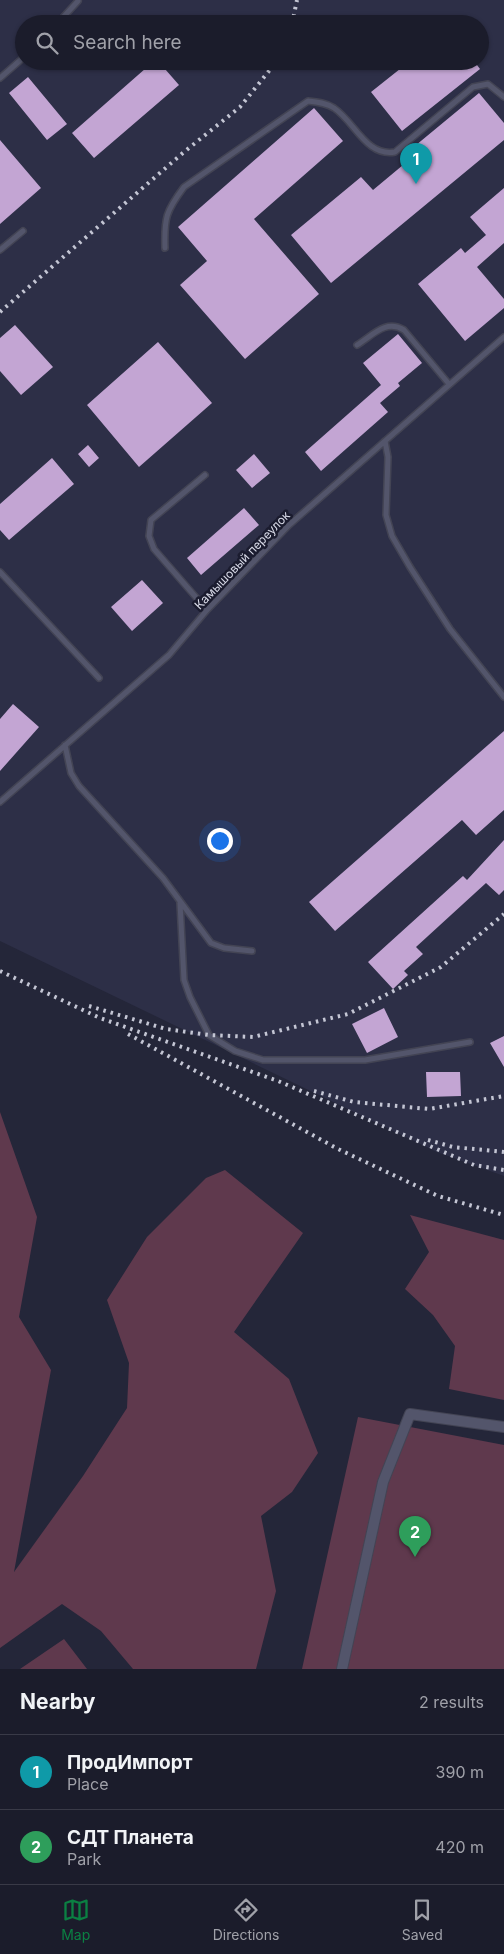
<!DOCTYPE html>
<html lang="en">
<head>
<meta charset="utf-8">
<style>
	body { margin:0; font-family:Inter,sans-serif; background:#282937; color:#f1f3f6 }
	.you { position:absolute; left:219px; top:840px; width:18px; height:18px; margin:-12px; border:4px solid #fff; border-radius:50%; background:#1a73e8; box-shadow:0 0 0 8px #1a73e833 }
	.badge { display:grid; place-items:center; width:32px; height:32px; border-radius:50%; background:#0b8043; color:#fff; font-size:16px; font-weight:700 }
	.pin { position:absolute; translate:-50% -41px; filter:drop-shadow(0 1px 2px #0008) }
	.pin::after { content:''; position:absolute; top:26px; width:18px; height:15px; background:inherit; clip-path:polygon(0 0,100% 0,50% 100%) }
	.list { margin:0; padding:0; list-style:none }
	h2 { display:flex; justify-content:space-between; align-items:center; height:65px; margin:0; padding:0 20px; font-size:21px }
	h2 small { font-size:16px; font-weight:400; color:#a0a1a9 }
	.list li { display:grid; grid-template-columns:32px 1fr auto; gap:15px; align-items:center; box-sizing:border-box; height:75px; padding:0 20px; border-top:1px solid #393a47 }
	.list b { display:block; font-size:19px; white-space:nowrap }
	.list p { margin:0; font-size:16px; white-space:nowrap; color:#a0a1a9 }
	.list em { font-size:16px; font-style:normal; color:#a0a1a9 }
	.icon { flex:none; width:28px; height:28px; fill:none; stroke:currentColor; stroke-width:2; stroke-linecap:round; stroke-linejoin:round }
	.map { position:relative; flex:none; width:504px; height:1669px; overflow:hidden }
	.search { position:absolute; background:#1b1c2b; box-shadow:0 1px 4px #0004; left:15px; right:15px; top:15px; height:55px; display:flex; align-items:center; gap:12px; box-sizing:border-box; padding:0 18px; border-radius:28px; color:#a0a1a9; font-size:19px }
	.sheet { height:215px; background:#1b1c2b }
	nav { display:flex; justify-content:space-around; align-items:center; box-sizing:border-box; height:70px; border-top:1px solid #393a47; background:#1b1c2b; font-size:14px; color:#a0a1a9 }
	nav a { display:grid; justify-items:center; gap:2px }
	nav .on { color:#0b8043 }
	.map>svg:first-child { display:block }
	.built { fill:#2d2f47; fill-rule:evenodd }
	.green { fill:#5f394d }
	.building { fill:#c3a5d3 }
	.lines { fill:none; stroke-linecap:round; stroke-linejoin:round }
	.lane-casing { stroke:#434454; stroke-width:8 }
	.street-casing { stroke:#434454; stroke-width:12 }
	.lane { stroke:#53556b; stroke-width:5 }
	.street { stroke:#53556b; stroke-width:10 }
	.rail { stroke:#c4c6d4; stroke-width:4; stroke-dasharray:2.5 5; stroke-linecap:butt }
	.labels { text-anchor:middle; dominant-baseline:central; stroke-width:5; stroke-linejoin:round; paint-order:stroke }
	.street-label { font-size:12px; fill:#dadce9; stroke:#1b1c2f }
</style>
</head>
<body>
<div class="map">
<svg width="504" height="1669" viewBox="0 0 504 1669">
	<rect width="100%" height="100%" fill="#242639"/>
	<!-- built -->
	<path class="built" d="M 0,0 L 504,0 L 504,1176 L 437,1152 L 0,941 ZM 24,24 L 480,24 L 480,61 L 24,61 Z"/>
	<!-- green -->
	<path class="green" d="M 0,1112 L 37,1217 L 19,1317 L 51,1370 L 14,1572 L 83,1476 L 127,1408 L 129,1363 L 107,1300 L 147,1237 L 206,1178 L 225,1170 L 303,1233 L 234,1332 L 289,1379 L 318,1453 L 292,1492 L 261,1516 L 276,1591 L 256,1669 L 133,1669 L 101,1631 L 62,1604 L 0,1648 Z
		M 410,1215 L 504,1240 L 504,1400 L 449,1389 L 455,1346 L 433,1315 L 405,1289 L 429,1252 Z
		M 358,1417 L 504,1445 L 504,1669 L 302,1669 Z
		M 64,1639 L 87,1669 L 20,1669 Z"/>
	<!-- building -->
	<path class="building" d="M 154,61 L 158,61 L 179,85 L 94,158 L 72,133 Z
		M 410,61 L 474,61 L 480,69 L 402,131 L 371,92 Z
		M 28,77 L 67,124 L 47,140 L 9,93 Z
		M 479,93 L 504,123 L 504,140 L 331,283 L 291,235 L 361,177 L 373,190 L 409,160 L 404,155 Z
		M 314,108 L 343,141 L 254,219 L 319,294 L 245,359 L 180,285 L 207,261 L 178,227 Z
		M 0,140 L 41,188 L 0,224 Z
		M 504,188 L 504,243 L 477,267 L 504,299 L 504,308 L 465,341 L 418,284 L 461,248 L 465,253 L 486,235 L 470,217 Z
		M 15,325 L 53,367 L 21,395 L 0,371 L 0,338 Z
		M 398,334 L 422,363 L 398,383 L 400,386 L 380,403 L 388,412 L 321,471 L 305,452 L 381,385 L 363,363 Z
		M 158,342 L 212,403 L 139,467 L 87,405 Z
		M 88,445 L 99,458 L 89,467 L 78,454 Z
		M 254,454 L 270,473 L 252,488 L 236,470 Z
		M 52,458 L 74,484 L 9,540 L 0,530 L 0,504 Z
		M 244,508 L 259,525 L 201,575 L 187,558 Z
		M 142,580 L 163,603 L 132,631 L 111,607 Z
		M 13,704 L 39,727 L 0,771 L 0,719 Z
		M 504,731 L 504,810 L 476,835 L 462,820 L 335,931 L 309,902 Z
		M 504,840 L 504,890 L 499,895 L 486,883 L 416,947 L 423,954 L 404,971 L 408,975 L 393,989 L 368,962 L 463,876 L 467,880 Z
		M 384,1008 L 398,1037 L 367,1053 L 352,1024 Z
		M 504,1036 L 504,1067 L 490,1043 Z
		M 426,1072 L 460,1072 L 461,1096 L 427,1097 Z"/>
	<g class="lines">
		<defs>
			<path id="lane" d="M 57,24 L 78,1
				M 0,78 L 24,57
				M 165,248 C 164,218 166,211 184,187 L 308,101 C 318,102 326,103 334,108 C 355,122 366,157 395,152 L 473,87 L 488,84 L 504,97
				M 0,250 L 23,231
				M 357,345 C 373,335 386,319 404,330 L 449,384
				M 385,441 L 388,457 L 386,515 L 392,536 L 410,567 L 450,629 L 504,697
				M 205,475 L 151,520 L 149,536 L 154,549 L 207,610
				M 0,572 L 99,678
				M 65,745 L 71,773 L 79,786 L 163,878 L 211,943 L 224,948 L 252,951
				M 0,802 L 169,655 L 207,610 L 289,525 L 504,337
				M 180,903 L 184,980 L 190,997 L 209,1035 L 235,1051 L 263,1060 L 365,1060 L 470,1042"/>
			<path id="street" d="M 342,1669 L 383,1482 L 410,1414 L 504,1427"/>
		</defs>
		<!-- lane casing -->
		<use href="#lane" class="lane-casing"/>
		<!-- street casing -->
		<use href="#street" class="street-casing"/>
		<!-- lane -->
		<use href="#lane" class="lane"/>
		<!-- street -->
		<use href="#street" class="street"/>
		<!-- rail -->
		<path class="rail" d="M 292,24 L 297,0
			M 0,312 L 184,152 L 240,107 L 277,61
			M 0,971 L 100,1018 L 278,1081 L 474,1165 L 504,1170
			M 89,1006 L 166,1029 L 209,1035 L 253,1037 L 348,1014 L 441,967 L 504,914
			M 128,1034 L 338,1149 L 438,1196 L 504,1215
			M 314,1091 L 354,1102 L 429,1109 L 504,1096
			M 428,1140 L 453,1147 L 504,1152"/>
	</g>
	<g class="labels">
		<!-- street labels -->
		<g class="street-label">
			<text transform="translate(242 560) rotate(-46)">Камышовый переулок</text>
		</g>
	</g>
</svg>
<div class="you"></div>
<div class="pin badge" style="left:416px;top:184px;background:#0f9aa8">1</div>
<div class="pin badge" style="left:415px;top:1557px;background:#2e9e5b">2</div>
<div class="search"><svg class="icon" aria-label="search" viewBox="0 0 24 24"><circle cx="10" cy="10" r="6"/><path d="M15 15l6 6"/></svg>Search here</div>
</div>
<section class="sheet">
<h2>Nearby<small>2 results</small></h2>
<ul class="list">
<li><span class="badge" style="background:#0f9aa8">1</span><div><b>ПродИмпорт</b><p>Place</p></div><em>390 m</em></li>
<li><span class="badge" style="background:#2e9e5b">2</span><div><b>СДТ Планета</b><p>Park</p></div><em>420 m</em></li>
</ul>
</section>
<nav>
<a class="on"><svg class="icon" aria-label="map" viewBox="0 0 24 24"><path d="M3 6l6-2 6 2 6-2v14l-6 2-6-2-6 2zM9 4v14M15 6v14"/></svg>Map</a>
<a><svg class="icon" aria-label="directions" viewBox="0 0 24 24"><path d="M12 3l9 9-9 9-9-9zM9 14v-3h6M13 9l2 2-2 2"/></svg>Directions</a>
<a><svg class="icon" aria-label="saved" viewBox="0 0 24 24"><path d="M7 4h10v16l-5-4-5 4z"/></svg>Saved</a>
</nav>
</body>
</html>
